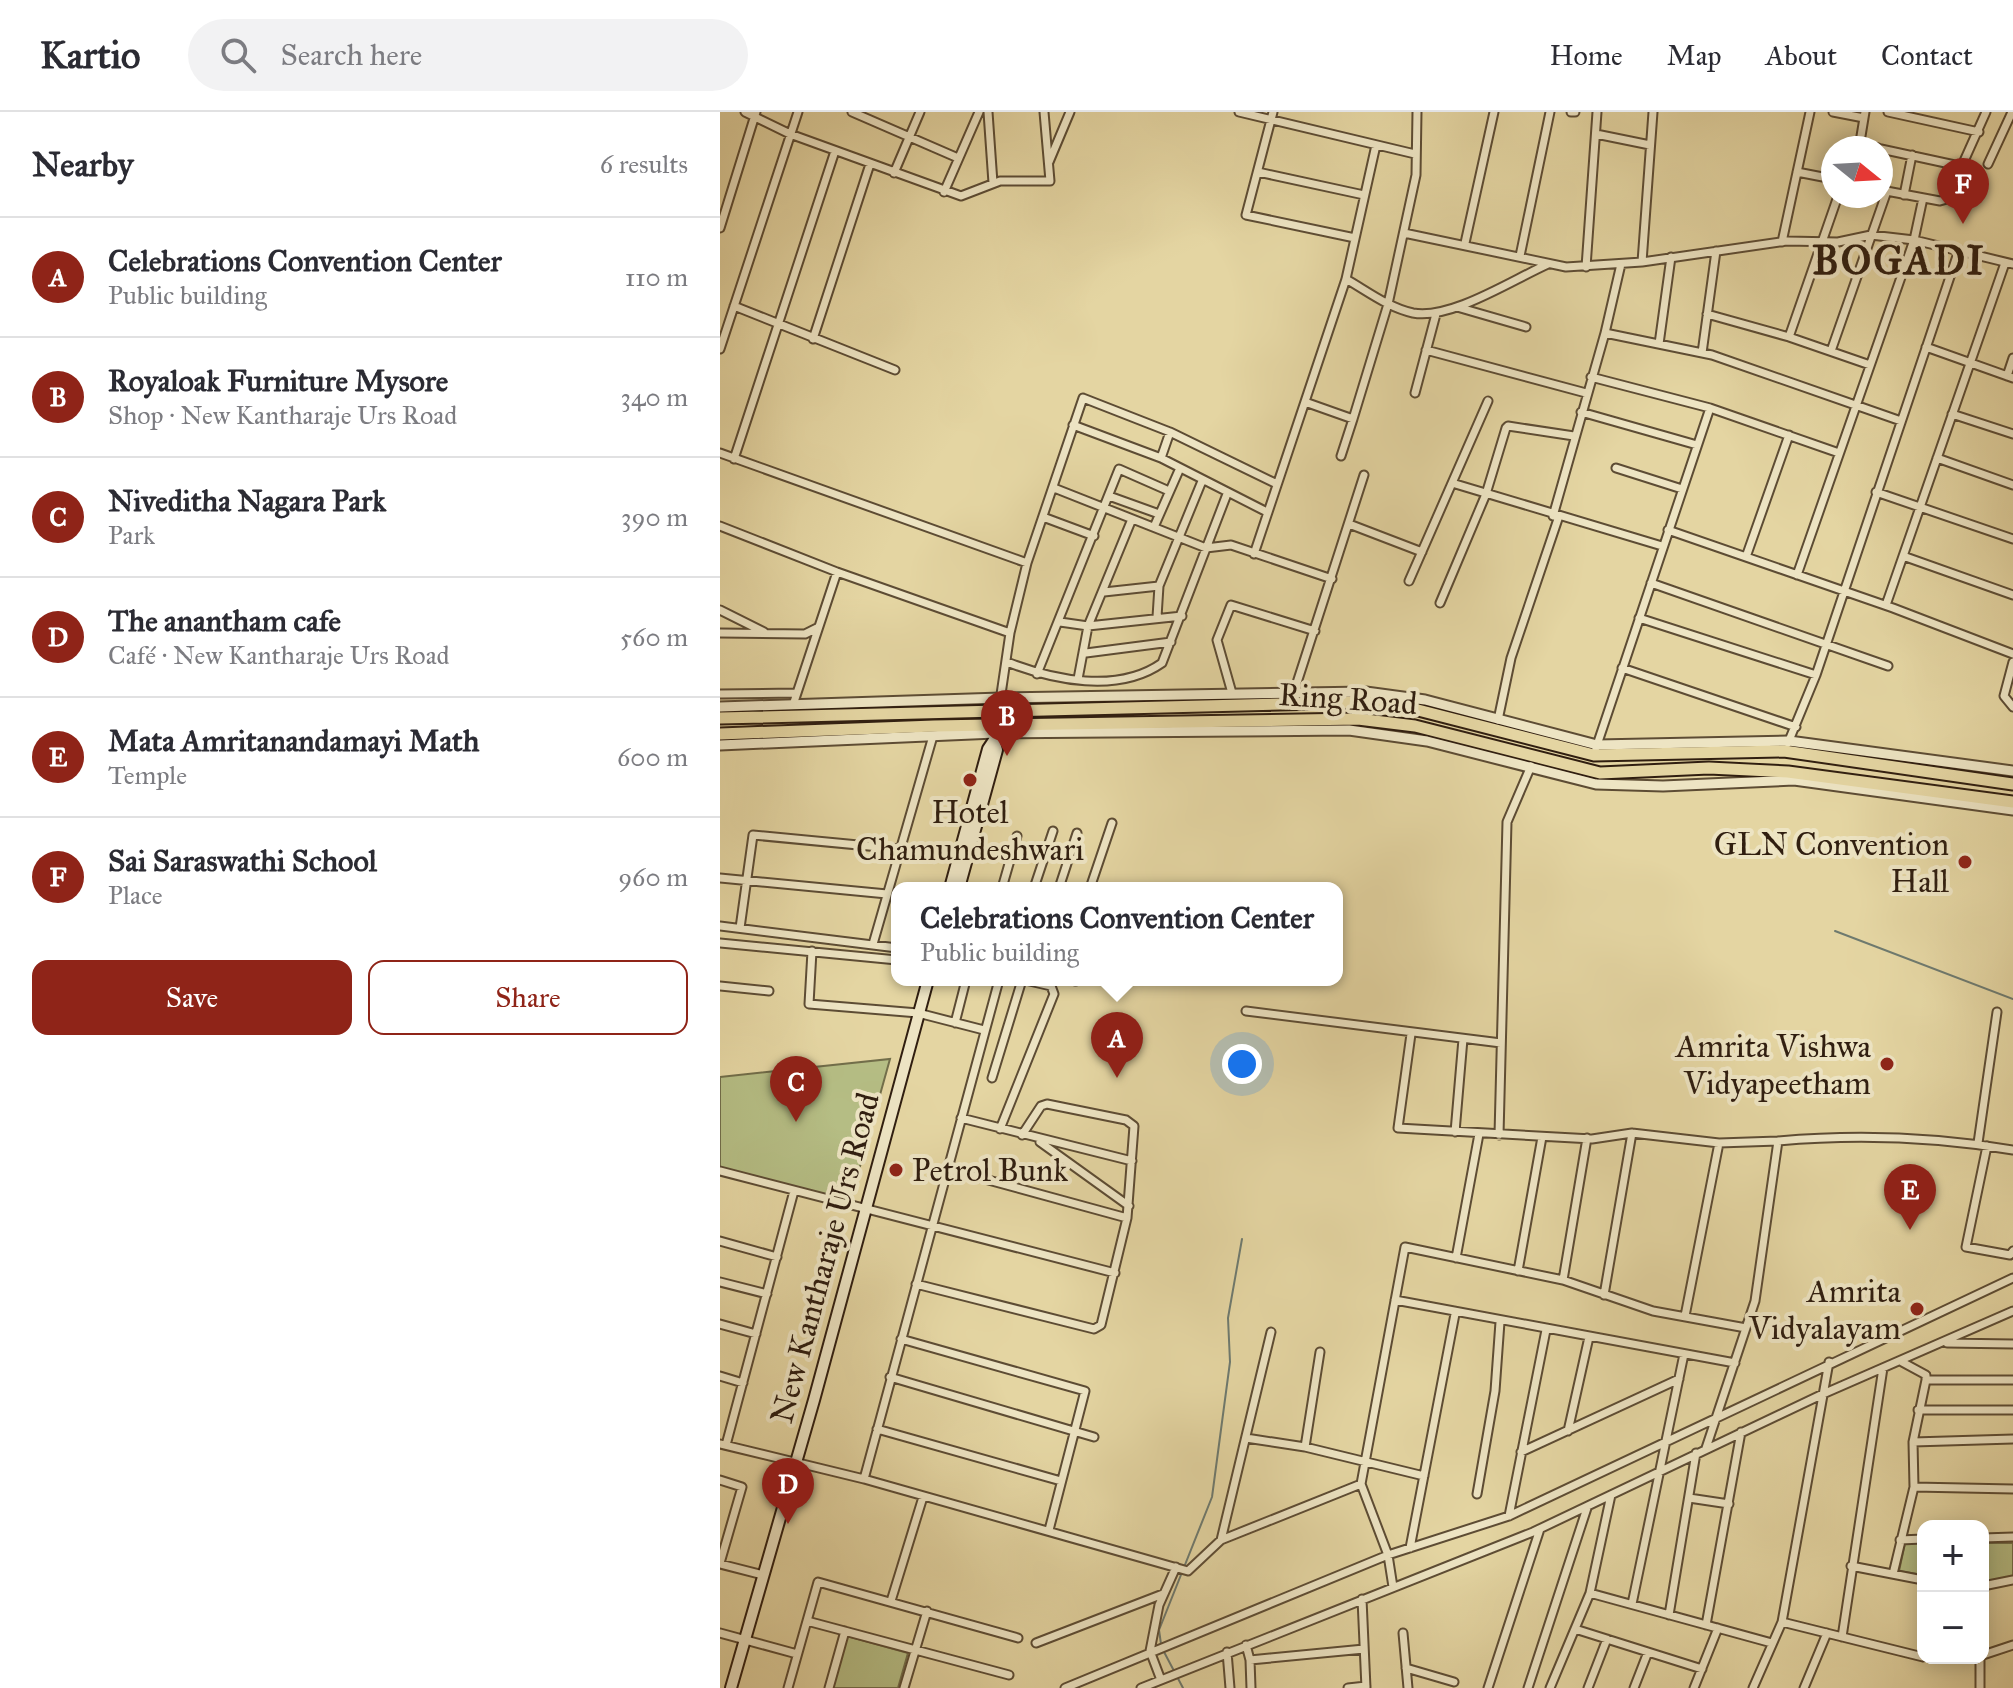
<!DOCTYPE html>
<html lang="en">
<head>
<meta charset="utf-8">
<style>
	body { margin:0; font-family:"IM FELL Great Primer",serif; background:#f2f2f3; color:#2b2b33 }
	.controls { position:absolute; right:24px; bottom:24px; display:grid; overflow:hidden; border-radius:16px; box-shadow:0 4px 20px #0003 }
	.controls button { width:72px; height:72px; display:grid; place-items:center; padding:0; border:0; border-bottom:2px solid #e1e1e2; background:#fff; color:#2b2b33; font:40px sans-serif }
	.compass { position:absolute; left:1101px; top:24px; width:72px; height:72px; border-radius:50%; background:#fff; box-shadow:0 4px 20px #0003; rotate:108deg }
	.you { position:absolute; left:522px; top:952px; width:28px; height:28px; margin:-20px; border:6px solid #fff; border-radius:50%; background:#1a73e8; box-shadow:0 0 0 12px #1a73e833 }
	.badge { display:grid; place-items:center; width:52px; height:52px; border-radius:50%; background:#8f2418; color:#fff; font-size:26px; font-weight:700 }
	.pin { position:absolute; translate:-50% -66px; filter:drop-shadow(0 2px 4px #0008) }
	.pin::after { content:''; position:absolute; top:42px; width:28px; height:24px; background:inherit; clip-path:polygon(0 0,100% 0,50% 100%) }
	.popup { position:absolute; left:171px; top:770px; width:452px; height:104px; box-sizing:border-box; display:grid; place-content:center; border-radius:16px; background:#fff; filter:drop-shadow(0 2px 6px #0005); font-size:26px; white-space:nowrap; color:#7c7c81 }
	.popup b { font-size:30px; color:#2b2b33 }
	.popup::after { content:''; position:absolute; left:50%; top:100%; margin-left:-16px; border:16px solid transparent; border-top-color:#fff }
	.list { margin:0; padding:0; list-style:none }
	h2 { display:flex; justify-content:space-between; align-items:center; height:104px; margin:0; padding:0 32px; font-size:34px }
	h2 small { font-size:26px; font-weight:400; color:#7c7c81 }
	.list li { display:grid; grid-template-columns:52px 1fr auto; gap:24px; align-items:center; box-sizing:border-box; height:120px; padding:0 32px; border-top:2px solid #e1e1e2 }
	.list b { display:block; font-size:30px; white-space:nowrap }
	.list p { margin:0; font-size:26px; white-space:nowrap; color:#7c7c81 }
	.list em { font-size:26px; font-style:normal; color:#7c7c81 }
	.actions { display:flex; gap:16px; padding:24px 32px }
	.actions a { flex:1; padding:18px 0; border:2px solid #8f2418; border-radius:16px; text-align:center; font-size:28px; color:#8f2418 }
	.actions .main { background:#8f2418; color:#fff }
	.icon { flex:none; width:44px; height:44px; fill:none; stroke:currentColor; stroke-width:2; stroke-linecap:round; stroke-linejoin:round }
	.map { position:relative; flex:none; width:1293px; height:1576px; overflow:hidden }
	header { display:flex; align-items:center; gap:48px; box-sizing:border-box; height:112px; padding:0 40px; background:#fff; border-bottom:2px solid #e1e1e2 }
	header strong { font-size:38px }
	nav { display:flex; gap:44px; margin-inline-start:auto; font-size:28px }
	.search { width:560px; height:72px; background:#f2f2f3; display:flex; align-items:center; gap:20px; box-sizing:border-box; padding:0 28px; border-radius:44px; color:#7c7c81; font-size:30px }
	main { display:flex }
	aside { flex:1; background:#fff }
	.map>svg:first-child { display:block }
	.green { fill:#b5bd84; stroke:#726e4a; stroke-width:2 }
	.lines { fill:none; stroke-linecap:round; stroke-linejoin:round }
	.stream { stroke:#6e7a6f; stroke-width:2 }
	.minor-casing { stroke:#5d4c34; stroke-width:11 }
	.tertiary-casing { stroke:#5d4c34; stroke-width:13 }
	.secondary-casing { stroke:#301e10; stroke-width:14 }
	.trunk-casing { stroke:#301e10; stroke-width:15 }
	.minor { stroke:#ede4c3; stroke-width:7 }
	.tertiary { stroke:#ede4c3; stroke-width:9 }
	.secondary { stroke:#ede4c3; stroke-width:10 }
	.trunk { stroke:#e4d5a2; stroke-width:11 }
	.poi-dot { fill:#8f2418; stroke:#ede4c3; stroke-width:3 }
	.labels { text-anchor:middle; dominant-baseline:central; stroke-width:8; stroke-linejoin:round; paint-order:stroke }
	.street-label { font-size:32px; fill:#301e10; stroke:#ede4c3 }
	.poi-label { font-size:32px; fill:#301e10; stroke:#ede4c3; text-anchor:end }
	.district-label { font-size:40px; font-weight:bold; letter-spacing:2px; fill:#301e10; stroke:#ede4c3 }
</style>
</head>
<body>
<header>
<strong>Kartio</strong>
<div class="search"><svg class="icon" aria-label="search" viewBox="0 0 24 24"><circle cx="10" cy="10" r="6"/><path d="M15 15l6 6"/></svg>Search here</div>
<nav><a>Home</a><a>Map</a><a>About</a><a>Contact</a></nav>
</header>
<main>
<aside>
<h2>Nearby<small>6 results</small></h2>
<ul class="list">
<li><span class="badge">A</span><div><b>Celebrations Convention Center</b><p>Public building</p></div><em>110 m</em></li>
<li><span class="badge">B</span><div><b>Royaloak Furniture Mysore</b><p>Shop · New Kantharaje Urs Road</p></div><em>340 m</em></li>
<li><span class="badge">C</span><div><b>Niveditha Nagara Park</b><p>Park</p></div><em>390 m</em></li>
<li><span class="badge">D</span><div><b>The anantham cafe</b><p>Café · New Kantharaje Urs Road</p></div><em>560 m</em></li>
<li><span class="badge">E</span><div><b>Mata Amritanandamayi Math</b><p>Temple</p></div><em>600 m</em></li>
<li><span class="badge">F</span><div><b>Sai Saraswathi School</b><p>Place</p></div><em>960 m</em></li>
</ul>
<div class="actions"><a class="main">Save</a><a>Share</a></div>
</aside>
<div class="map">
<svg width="1293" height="1576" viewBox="0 0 1293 1576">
	<rect width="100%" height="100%" fill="#e4d5a2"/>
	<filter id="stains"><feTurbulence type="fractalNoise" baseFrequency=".0025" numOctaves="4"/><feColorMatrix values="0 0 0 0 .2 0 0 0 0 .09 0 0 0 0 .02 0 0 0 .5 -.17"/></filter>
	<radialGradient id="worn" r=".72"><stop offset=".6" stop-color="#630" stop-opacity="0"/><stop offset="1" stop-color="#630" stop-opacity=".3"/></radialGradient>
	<!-- green -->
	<path class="green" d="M 170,947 L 130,1090 L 0,1056 L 0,965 Z
		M 1185,1431 L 1203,1431 L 1203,1463 L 1179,1459 Z
		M 1263,1431 L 1293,1431 L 1293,1464 L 1263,1470 Z
		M 127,1524 L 188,1541 L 178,1576 L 112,1576 Z"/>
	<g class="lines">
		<!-- stream -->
		<path class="stream" d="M 1115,819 L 1293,887
			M 441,1532 L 439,1518 L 492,1385 L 510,1250 L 508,1206 L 522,1127
			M 443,1538 L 463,1576"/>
		<defs>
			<path id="minor" d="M 25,0 L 70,22 L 241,84 L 280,69 L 330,69 L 324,0
				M 132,0 L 238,46
				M 268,0 L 273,71
				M 519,0 L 695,42
				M 553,0 L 526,103 L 635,126
				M 851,0 L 855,0
				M 1113,0 L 1144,6
				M 1168,0 L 1259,20
				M 876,22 L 930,33
				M 1139,32 L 1158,36
				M 1139,36 L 1145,0
				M 1161,37 L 1244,55
				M 329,50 L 350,0
				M 1268,52 L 1292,0
				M 538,60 L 644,83
				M 1077,60 L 1113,67
				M 174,61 L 200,0
				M 1161,78 L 1220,89 L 1227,87 L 1266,0
				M 224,80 L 259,0
				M 1184,83 L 1192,43
				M 1118,84 L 1069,225 L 1150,253
				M 0,116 L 36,0
				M 684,121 L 846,155 L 922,150 L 1067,129 L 1118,130 L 1151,123 L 1194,128 L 1293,152
				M 1062,130 L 1090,0
				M 745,131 L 774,0
				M 800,144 L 830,0
				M 922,150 L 933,0
				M 901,152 L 885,221 L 992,243 L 1181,309
				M 866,155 L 877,0
				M 626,167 C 647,179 669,196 693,201 C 731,208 792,168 828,152
				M 14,194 L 175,258
				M 737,195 L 806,215
				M 987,202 L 1069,225
				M 93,227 L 150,52
				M 939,232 L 951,145
				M 1206,235 L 1293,266
				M 0,237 L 78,0
				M 706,238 L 866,281
				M 1111,239 L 1167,79
				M 982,241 L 996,139
				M 1287,264 L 1293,246
				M 871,265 L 990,296 L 1119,341
				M 695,281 L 716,202
				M 585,290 L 633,307 L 668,192 L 696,63 L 697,0
				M 861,300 L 977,333
				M 1232,302 L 1293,322
				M 353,313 L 441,346 L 547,400
				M 0,341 L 307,451
				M 621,344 L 633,307
				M 441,346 L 450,320
				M 1217,346 L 1293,373
				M 14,347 L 115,39
				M 896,356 L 962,377
				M 732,371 L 942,434
				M 334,376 L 486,436 L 511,433 L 612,467
				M 1156,380 L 1293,427
				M 389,384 L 439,402
				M 833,404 L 885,221
				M 323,405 L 374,424
				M 629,412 L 702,440
				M 0,414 L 117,460 L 290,521 L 280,589
				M 434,415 L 460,356
				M 948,418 L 1173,496 L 1293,542
				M 534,442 L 626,167 L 656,33
				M 1183,444 L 1293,483
				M 1026,445 L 1069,323
				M 1077,463 L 1194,128 L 1203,86
				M 689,469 L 768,289
				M 931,471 L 1168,554
				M 384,480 L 439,474
				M 720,491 L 766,382 L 786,316 L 788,314 L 854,324
				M 1166,493 L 1285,151
				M 0,498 L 44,520
				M 437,505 L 439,474 L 482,369
				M 919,506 L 1096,563
				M 340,510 L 368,514 L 462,504
				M 0,521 L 85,522 L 97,516
				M 290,521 L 307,451 L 363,286 L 450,320 L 557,372
				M 366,541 L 451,530
				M 287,550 C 333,568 398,582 442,551 L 507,382
				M 1293,550 L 1284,584 L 1293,595
				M 902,556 L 1076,615
				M 317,562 L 399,357 L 449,379
				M 358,567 L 368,514 L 412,407
				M 574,580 L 644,363
				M 512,581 L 497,528 L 511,493 L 595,519
				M 0,582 L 75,581
				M 73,593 L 117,460
				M 778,608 L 791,546 L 839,404
				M 1068,631 L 1096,563 L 1239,138
				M 876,636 L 990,296
				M 0,766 L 167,782
				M 282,776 L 297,724
				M 314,776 L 333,719
				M 339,776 L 357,721
				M 370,776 L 392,711
				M 0,814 L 177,836
				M 20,816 L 33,723 L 180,737
				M 0,831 L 177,848
				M 153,832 L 213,624
				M 92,839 L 89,892 L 198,901 L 264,918
				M 351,868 L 356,869
				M 0,874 L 49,879
				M 526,899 L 781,931
				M 235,911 L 246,868
				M 691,922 L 678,1016 L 872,1027 L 912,1021 L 999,1031 L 1058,1029
				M 272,966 L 302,868
				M 241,1006 L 412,1049
				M 280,1017 L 334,882 L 331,874 L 305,868
				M 735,1020 L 743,927
				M 779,1023 L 787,710 L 811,654
				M 320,1030 L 409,1094
				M 1258,1031 L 1277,900
				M 1267,1034 L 1246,1135 L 1290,1143 L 1293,1139
				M 228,1057 L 407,1106
				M 0,1059 L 395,1161
				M 0,1129 L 57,1145
				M 736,1146 L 759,1022
				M 798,1159 L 822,1025
				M 843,1168 L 867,1026
				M 0,1170 L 47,1182
				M 196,1172 L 374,1217 L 381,1213 L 407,1106 L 414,1014 L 406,1008 L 327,992 L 321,994 L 302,1023
				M 884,1183 L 912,1021
				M 675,1188 L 1015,1251
				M 965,1204 L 999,1031
				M 0,1212 L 36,1222
				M 181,1227 L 365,1279 L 329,1418
				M 1227,1231 L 1293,1232
				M 0,1264 L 23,1271
				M 170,1265 L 374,1325
				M 1206,1268 L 1293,1268
				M 1198,1298 L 1293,1298
				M 157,1317 L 341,1369
				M 848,1319 L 869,1225
				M 526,1326 L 585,1335 L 704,1364
				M 1193,1330 L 1293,1327
				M 0,1332 L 144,1367 L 468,1459 L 501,1428 L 641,1372
				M 6,1333 L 74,1079
				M 585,1335 L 600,1240
				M 986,1336 L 1035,1189 L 1058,1029 C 1136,1022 1216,1025 1293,1038
				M 801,1340 L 959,1267
				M 144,1367 L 279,868
				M 0,1368 L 22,1375 L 0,1451
				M 1194,1375 L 1293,1377
				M 757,1382 L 775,1279 L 780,1210
				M 969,1386 L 1009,1392
				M 789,1404 L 826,1218
				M 1263,1426 L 1293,1425
				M 501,1428 L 551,1220
				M 1180,1428 L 1203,1427
				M 690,1436 L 735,1202
				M 0,1452 L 43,1463
				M 1131,1454 L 1203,1468
				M 1173,1462 L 1194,1375 L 1193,1330 L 1206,1268 L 1206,1263 L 1182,1250
				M 1263,1474 L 1293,1468
				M 673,1475 L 668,1443 L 641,1372 L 685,1135 L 843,1168 L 933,1199 L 1026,1216
				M 870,1481 L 1052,1531
				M 642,1487 L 646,1576
				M 171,1489 L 203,1385
				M 912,1492 L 964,1242
				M 949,1503 L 976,1341
				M 87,1509 L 289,1563
				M 1062,1510 L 1203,1545
				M 986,1513 L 1021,1320
				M 855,1517 L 982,1557
				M 0,1521 L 77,1542
				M 683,1521 L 688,1576
				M 1122,1525 L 1163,1256
				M 316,1531 L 443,1482
				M 526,1533 L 530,1548 L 644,1537
				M 507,1540 L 510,1576
				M 1263,1543 L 1293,1533
				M 1214,1546 L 1245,1546
				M 530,1548 L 531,1576
				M 686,1556 L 734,1570
				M 441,1568 L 430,1539 L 439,1493 L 456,1455
				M 68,1576 L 98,1470 L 298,1526
				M 109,1576 L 125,1519
				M 184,1576 L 207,1499
				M 345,1576 L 668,1443 L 789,1404 L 1293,1166
				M 421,1576 L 813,1420 L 1103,1282 L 1293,1199
				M 628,1576 L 646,1574
				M 768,1576 L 820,1417
				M 808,1576 L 867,1396
				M 830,1576 L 870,1481 L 891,1383
				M 868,1576 L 887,1527
				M 914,1576 L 928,1540
				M 974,1576 L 998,1516
				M 1033,1576 L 1062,1510 L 1109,1250
				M 1084,1576 L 1107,1521
				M 1260,1576 L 1260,1546"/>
			<path id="tertiary" d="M 0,595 L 281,586 L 646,580 L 705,588 L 877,633 L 1069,629 L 1293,659
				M 0,633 L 275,621 L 629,618 L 707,629 L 876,672 L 943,674 L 1074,668 L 1293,698"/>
			<path id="secondary" d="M 230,776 L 268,637 L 274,628
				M 239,776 L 277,638 L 274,628 L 279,596
				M 11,1576 L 94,1288 L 208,868"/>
			<path id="trunk" d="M 0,606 L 644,590 L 698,598 L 874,643 L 1064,639 L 1293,672
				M 0,622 L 214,614 L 638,607 L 695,614 L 880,661 L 989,656 L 1068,660 L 1293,690"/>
		</defs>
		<!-- minor casing -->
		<use href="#minor" class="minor-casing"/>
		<!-- tertiary casing -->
		<use href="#tertiary" class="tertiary-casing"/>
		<!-- secondary casing -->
		<use href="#secondary" class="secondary-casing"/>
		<!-- trunk casing -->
		<use href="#trunk" class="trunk-casing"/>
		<!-- minor -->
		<use href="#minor" class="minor"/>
		<!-- tertiary -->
		<use href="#tertiary" class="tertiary"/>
		<!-- secondary -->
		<use href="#secondary" class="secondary"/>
		<!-- trunk -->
		<use href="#trunk" class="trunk"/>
	</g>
	<!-- markers -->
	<g class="poi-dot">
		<circle cx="250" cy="668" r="8"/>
		<circle cx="1245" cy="750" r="8"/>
		<circle cx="1167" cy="952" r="8"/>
		<circle cx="176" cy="1058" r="8"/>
		<circle cx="1197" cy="1197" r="8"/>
	</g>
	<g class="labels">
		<!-- street labels -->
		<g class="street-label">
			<text transform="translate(628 587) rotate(4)">Ring Road</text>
			<text transform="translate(105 1146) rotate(-75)">New Kantharaje Urs Road</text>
		</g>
		<!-- poi labels -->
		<g class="poi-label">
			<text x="250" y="700" text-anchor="middle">Hotel<tspan x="250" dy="37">Chamundeshwari</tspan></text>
			<text x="1229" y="732">GLN Convention<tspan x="1229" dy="37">Hall</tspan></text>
			<text x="1151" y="934">Amrita Vishwa<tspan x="1151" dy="37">Vidyapeetham</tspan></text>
			<text x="192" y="1058" text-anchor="start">Petrol Bunk</text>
			<text x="1181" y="1179">Amrita<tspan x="1181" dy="37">Vidyalayam</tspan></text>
		</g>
		<!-- district labels -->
		<g class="district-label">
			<text x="1179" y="148">BOGADI</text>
		</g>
	</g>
	<rect width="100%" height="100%" filter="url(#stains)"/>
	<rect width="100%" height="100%" fill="url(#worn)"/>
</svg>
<div class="controls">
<button>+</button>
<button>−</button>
</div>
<svg class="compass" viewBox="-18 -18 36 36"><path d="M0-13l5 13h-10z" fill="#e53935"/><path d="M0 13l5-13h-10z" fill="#7c7c81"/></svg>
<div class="you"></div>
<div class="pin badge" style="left:397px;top:966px">A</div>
<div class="popup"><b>Celebrations Convention Center</b>Public building</div>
<div class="pin badge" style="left:287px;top:644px">B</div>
<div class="pin badge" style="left:76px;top:1010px">C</div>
<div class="pin badge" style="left:68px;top:1412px">D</div>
<div class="pin badge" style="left:1190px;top:1118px">E</div>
<div class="pin badge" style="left:1243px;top:112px">F</div>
</div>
</main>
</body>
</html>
